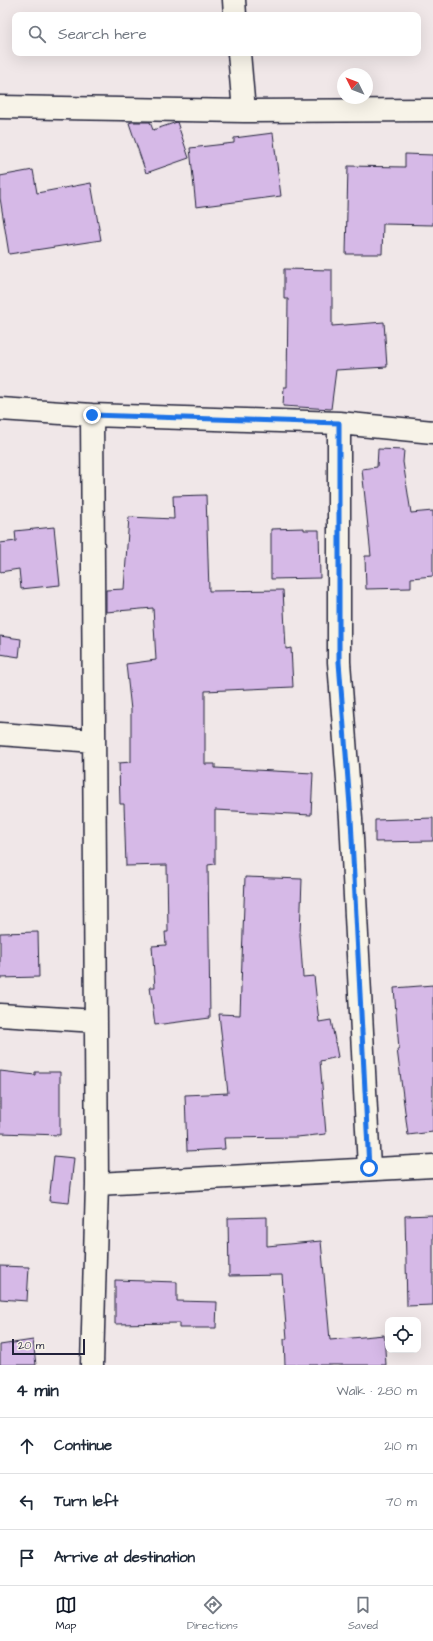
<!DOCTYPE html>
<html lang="en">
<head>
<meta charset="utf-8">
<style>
	body { margin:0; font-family:"Architects Daughter",sans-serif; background:#f6f6f7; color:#1f2937 }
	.controls { position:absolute; right:12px; bottom:12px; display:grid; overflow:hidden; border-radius:8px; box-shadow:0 4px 16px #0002 }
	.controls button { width:36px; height:36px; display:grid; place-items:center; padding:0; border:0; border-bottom:1px solid #e0e1e3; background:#fff; color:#1f2937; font:20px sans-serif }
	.compass { position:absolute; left:337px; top:68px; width:36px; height:36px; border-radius:50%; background:#fff; box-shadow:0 4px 16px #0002; rotate:312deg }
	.scale { position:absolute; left:12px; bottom:10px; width:73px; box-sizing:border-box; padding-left:4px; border:2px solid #22223b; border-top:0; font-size:11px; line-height:14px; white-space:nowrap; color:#22223b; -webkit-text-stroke:3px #f7f3e8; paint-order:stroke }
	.stop { position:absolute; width:12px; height:12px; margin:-9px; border:3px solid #1a73e8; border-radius:50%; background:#fff }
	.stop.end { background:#1a73e8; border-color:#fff; box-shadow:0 1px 4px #0008 }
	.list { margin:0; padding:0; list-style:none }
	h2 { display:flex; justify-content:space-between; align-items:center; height:52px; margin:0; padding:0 16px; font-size:17px }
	h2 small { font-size:13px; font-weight:400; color:#747a83 }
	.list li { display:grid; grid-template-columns:26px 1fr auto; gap:12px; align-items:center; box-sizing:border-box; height:56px; padding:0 16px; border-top:1px solid #e0e1e3 }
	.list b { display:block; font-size:15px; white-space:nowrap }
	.list em { font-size:13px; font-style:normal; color:#747a83 }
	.icon { flex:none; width:22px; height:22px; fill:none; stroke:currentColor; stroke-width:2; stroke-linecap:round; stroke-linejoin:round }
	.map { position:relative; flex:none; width:433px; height:1365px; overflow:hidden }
	.search { position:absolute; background:#fff; box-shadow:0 4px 16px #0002; left:12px; right:12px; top:12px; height:44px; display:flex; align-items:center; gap:10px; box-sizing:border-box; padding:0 14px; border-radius:8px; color:#747a83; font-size:15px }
	.sheet { height:220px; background:#fff }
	nav { display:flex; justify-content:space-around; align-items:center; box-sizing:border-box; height:56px; border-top:1px solid #e0e1e3; background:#fff; font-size:11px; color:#747a83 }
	nav a { display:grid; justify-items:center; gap:2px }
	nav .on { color:#111827 }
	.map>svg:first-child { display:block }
	.building { fill:#d6b9e7; stroke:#22223b }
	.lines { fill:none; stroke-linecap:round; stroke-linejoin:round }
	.minor-casing { stroke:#22223b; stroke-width:25 }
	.minor { stroke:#f7f3e8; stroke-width:22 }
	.route { stroke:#1a73e8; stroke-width:5 }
</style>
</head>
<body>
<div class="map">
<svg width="433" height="1365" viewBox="0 0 433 1365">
	<rect width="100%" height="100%" fill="#f0e7e8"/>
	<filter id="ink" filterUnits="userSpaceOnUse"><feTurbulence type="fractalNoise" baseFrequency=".025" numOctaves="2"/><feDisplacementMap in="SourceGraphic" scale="8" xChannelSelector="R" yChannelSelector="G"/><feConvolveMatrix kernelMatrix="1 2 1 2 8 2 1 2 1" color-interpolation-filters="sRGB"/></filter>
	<g filter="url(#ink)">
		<!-- building -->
		<path class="building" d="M 132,122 L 150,122 L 153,130 L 177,122 L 189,158 L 146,173 L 129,123 Z
			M 273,133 L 281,196 L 196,207 L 190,148 L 234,143 L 234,138 Z
			M 405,154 L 433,155 L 433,225 L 383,224 L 382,254 L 346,254 L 348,166 L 405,167 Z
			M 33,170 L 37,193 L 91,183 L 101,240 L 9,254 L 0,198 L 0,176 Z
			M 284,269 L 332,270 L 332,326 L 384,322 L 387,367 L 336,370 L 331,409 L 283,406 L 284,387 L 287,387 L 288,299 L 284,299 Z
			M 378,449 L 404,450 L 403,462 L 411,513 L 433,511 L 433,576 L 411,578 L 411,588 L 366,589 L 365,556 L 371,556 L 362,469 L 377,467 Z
			M 206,495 L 209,591 L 283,590 L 286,649 L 291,648 L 293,687 L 205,691 L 205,764 L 215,764 L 215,768 L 313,773 L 311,815 L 215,810 L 215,864 L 208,865 L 210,1018 L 155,1025 L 150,987 L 155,987 L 152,946 L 166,945 L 165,932 L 168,932 L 167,865 L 126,866 L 124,804 L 120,804 L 119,763 L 131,762 L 131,710 L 126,664 L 156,660 L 153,608 L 106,612 L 106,590 L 124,589 L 129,517 L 174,519 L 173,496 Z
			M 54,527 L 60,585 L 21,589 L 19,569 L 0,572 L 0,543 L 16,541 L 15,531 Z
			M 304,528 L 304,530 L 319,530 L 320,578 L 271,579 L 271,529 Z
			M 0,636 L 21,639 L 19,657 L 0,654 Z
			M 433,818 L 433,841 L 375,842 L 375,820 Z
			M 245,877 L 302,879 L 300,935 L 303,977 L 314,976 L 319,1022 L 331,1020 L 338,1057 L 320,1061 L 326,1134 L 297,1137 L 224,1138 L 225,1149 L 187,1151 L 185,1095 L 228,1093 L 219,1014 L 240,1015 Z
			M 38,932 L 39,977 L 0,978 L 0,933 Z
			M 433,985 L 433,1132 L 408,1135 L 397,1049 L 399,1049 L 394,988 Z
			M 0,1071 L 35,1075 L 35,1072 L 60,1072 L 60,1135 L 0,1133 Z
			M 54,1156 L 74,1158 L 69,1203 L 49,1201 Z
			M 433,1215 L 433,1305 L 407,1306 L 405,1216 Z
			M 267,1217 L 267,1246 L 321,1241 L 330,1340 L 384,1335 L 386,1365 L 285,1365 L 284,1339 L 287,1339 L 282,1275 L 229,1276 L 228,1218 Z
			M 0,1266 L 29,1267 L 27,1301 L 0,1299 Z
			M 115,1280 L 177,1282 L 177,1301 L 217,1302 L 216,1328 L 179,1328 L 179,1323 L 115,1324 Z
			M 33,1340 L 36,1365 L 0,1365 L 0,1345 Z"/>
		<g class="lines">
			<defs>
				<path id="minor" d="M 234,0 L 235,15
					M 239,53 L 244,111
					M 0,107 L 244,111 L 433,110
					M 0,409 L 92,415 L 339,423 L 433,432
					M 339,423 L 339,662 L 351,819 L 369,1168
					M 0,734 L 94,741
					M 0,1015 L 96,1021
					M 97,1184 L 433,1166
					M 92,1365 L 97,1184 L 92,415"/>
			</defs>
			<!-- minor casing -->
			<use href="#minor" class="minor-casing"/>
			<!-- minor -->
			<use href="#minor" class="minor"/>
		</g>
	</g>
	<g class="lines" filter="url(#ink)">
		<!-- route -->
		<path class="route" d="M 92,415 L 339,423 L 339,662 L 351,819 L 369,1168"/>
	</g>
</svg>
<div class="controls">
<button><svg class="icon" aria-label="locate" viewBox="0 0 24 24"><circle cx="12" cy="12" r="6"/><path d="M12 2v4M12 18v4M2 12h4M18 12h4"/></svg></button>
</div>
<svg class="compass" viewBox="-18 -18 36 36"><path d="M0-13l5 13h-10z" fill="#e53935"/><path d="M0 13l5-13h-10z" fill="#747a83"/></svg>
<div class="scale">20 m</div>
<div class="stop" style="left:369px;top:1168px"></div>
<div class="stop end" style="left:92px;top:415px"></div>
<div class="search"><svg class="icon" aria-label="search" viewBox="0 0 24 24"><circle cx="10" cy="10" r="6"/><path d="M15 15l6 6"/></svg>Search here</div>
</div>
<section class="sheet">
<h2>4 min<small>Walk · 280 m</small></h2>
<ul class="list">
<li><svg class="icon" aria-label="ahead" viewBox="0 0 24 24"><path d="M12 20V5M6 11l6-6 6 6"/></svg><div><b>Continue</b></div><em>210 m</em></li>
<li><svg class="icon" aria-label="left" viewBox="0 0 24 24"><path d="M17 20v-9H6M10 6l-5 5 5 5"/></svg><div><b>Turn left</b></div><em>70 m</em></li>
<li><svg class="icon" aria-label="arrive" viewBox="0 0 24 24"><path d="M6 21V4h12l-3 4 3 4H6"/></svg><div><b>Arrive at destination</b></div></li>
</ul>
</section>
<nav>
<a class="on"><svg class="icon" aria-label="map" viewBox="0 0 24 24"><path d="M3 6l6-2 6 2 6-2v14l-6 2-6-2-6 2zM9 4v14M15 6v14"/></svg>Map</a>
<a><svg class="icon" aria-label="directions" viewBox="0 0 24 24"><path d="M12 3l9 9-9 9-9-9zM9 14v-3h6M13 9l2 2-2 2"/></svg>Directions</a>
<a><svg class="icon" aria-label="saved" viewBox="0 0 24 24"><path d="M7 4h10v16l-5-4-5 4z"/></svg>Saved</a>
</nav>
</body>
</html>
